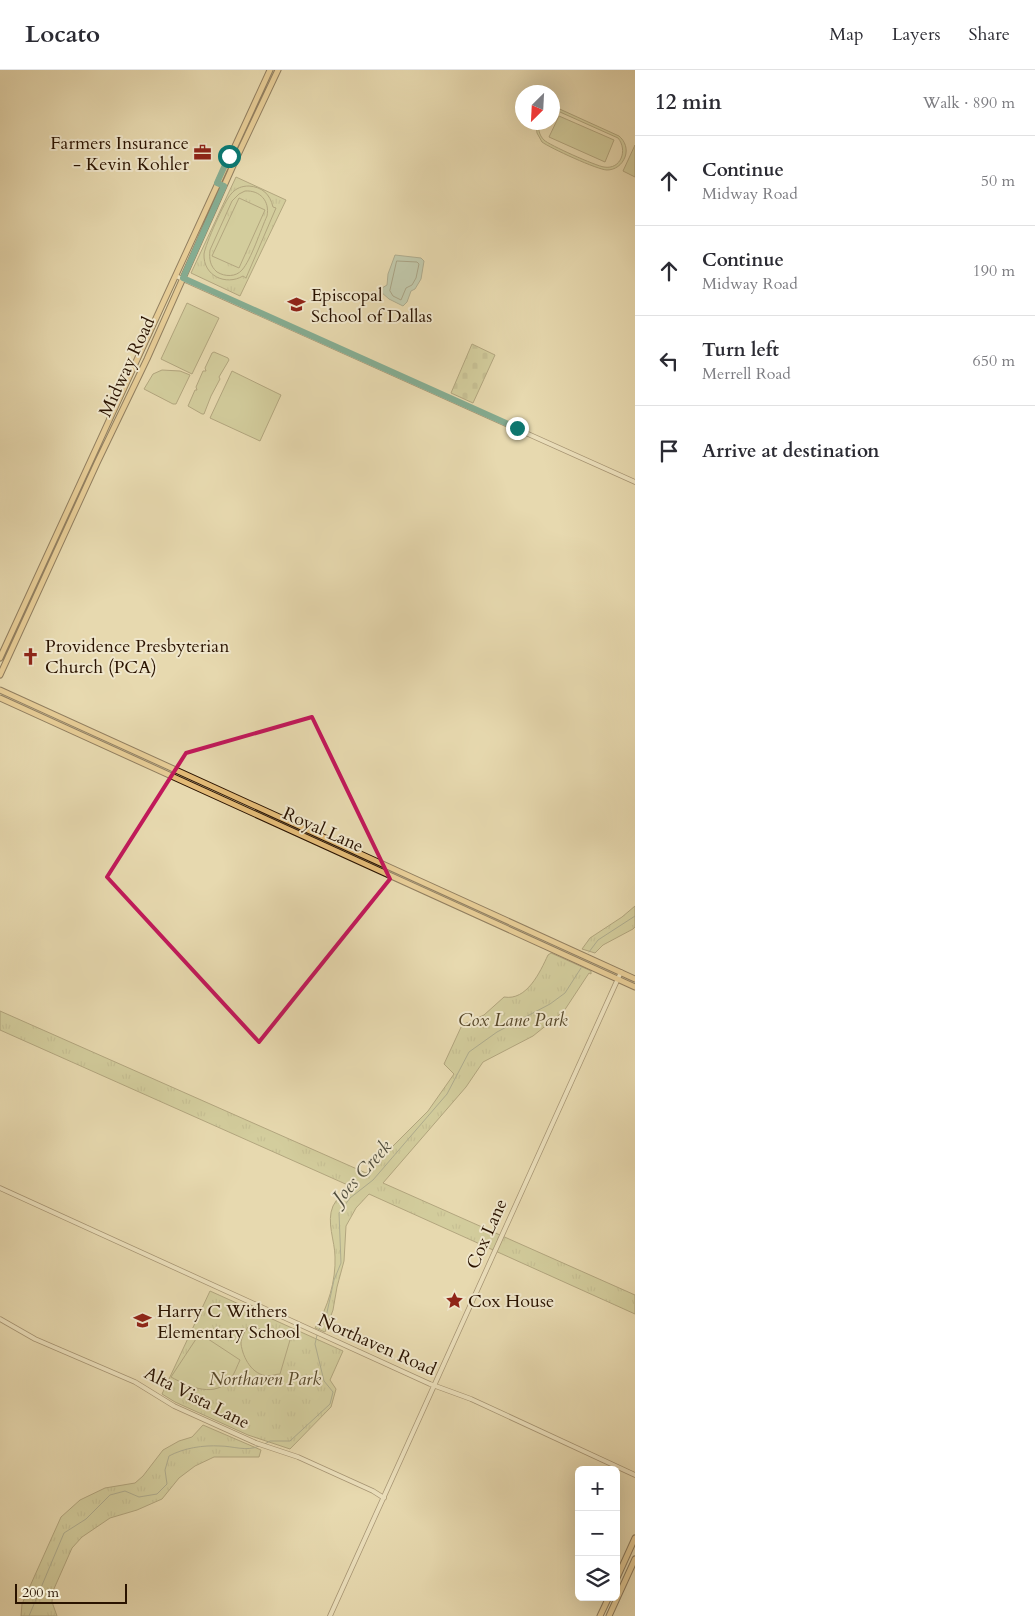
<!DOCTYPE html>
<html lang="en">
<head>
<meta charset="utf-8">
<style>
	body { margin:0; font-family:Cardo,serif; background:#f7f7f7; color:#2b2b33 }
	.controls { position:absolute; right:15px; bottom:15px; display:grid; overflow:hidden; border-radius:8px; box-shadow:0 5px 20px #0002 }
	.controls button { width:45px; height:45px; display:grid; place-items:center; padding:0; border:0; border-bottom:1px solid #e1e1e2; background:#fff; color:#2b2b33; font:25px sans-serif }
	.compass { position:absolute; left:515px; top:15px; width:45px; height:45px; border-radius:50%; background:#fff; box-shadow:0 5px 20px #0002; rotate:204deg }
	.scale { position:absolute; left:15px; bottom:12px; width:112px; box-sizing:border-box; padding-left:5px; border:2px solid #2a1300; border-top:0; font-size:14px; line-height:18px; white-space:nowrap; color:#2a1300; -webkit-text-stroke:4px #efe6cb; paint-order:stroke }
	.stop { position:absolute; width:15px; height:15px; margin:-11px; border:4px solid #0f766e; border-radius:50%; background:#fff }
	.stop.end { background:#0f766e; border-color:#fff; box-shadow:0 1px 5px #0008 }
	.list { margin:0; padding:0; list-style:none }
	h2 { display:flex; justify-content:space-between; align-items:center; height:65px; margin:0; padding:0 20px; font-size:21px }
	h2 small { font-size:16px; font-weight:400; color:#7c7c81 }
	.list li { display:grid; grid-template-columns:32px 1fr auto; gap:15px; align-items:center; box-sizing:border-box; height:90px; padding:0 20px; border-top:1px solid #e1e1e2 }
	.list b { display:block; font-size:19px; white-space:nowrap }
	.list p { margin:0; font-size:16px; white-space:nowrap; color:#7c7c81 }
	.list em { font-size:16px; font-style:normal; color:#7c7c81 }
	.icon { flex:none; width:28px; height:28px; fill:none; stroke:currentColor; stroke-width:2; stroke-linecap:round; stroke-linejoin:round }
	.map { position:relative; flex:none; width:635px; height:1546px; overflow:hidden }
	header { display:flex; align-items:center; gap:30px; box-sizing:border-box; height:70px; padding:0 25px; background:#fff; border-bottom:1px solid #e1e1e2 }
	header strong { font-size:24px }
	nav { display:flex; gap:28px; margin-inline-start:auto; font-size:18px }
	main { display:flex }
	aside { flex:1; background:#fff }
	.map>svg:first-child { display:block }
	.grass { fill:url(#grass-tufts); stroke:#726844 }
	.cemetery { fill:url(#cemetery-stones); stroke:#726844 }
	.pitch { fill:#babe87; stroke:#726844; fill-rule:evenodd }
	.water { fill:#97baad; stroke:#6b7768 }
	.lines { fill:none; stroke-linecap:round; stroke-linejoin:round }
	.shore { stroke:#606656; stroke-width:1 }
	.stream { stroke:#6b7768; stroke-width:1 }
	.minor-casing { stroke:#59442c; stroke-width:5.5 }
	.major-casing { stroke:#2a1300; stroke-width:7 }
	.minor { stroke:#efe6cb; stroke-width:4 }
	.major { stroke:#e4bc78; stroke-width:5 }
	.route { stroke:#0f766e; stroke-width:6 }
	.marked { fill:none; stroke:#c2185b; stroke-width:4; stroke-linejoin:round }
	.labels { text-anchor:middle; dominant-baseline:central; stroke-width:4; stroke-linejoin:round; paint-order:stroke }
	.poi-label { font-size:18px; fill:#2a1300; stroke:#efe6cb; text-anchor:start }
	.street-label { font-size:18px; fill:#2a1300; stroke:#efe6cb }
	.park-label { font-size:18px; font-style:italic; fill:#554628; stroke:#efe6cb }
	.water-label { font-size:19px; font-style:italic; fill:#504d3d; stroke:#efe6cb }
</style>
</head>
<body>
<header>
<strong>Locato</strong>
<nav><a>Map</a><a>Layers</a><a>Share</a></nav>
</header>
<main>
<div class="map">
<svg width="635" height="1546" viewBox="0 0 635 1546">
	<defs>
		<pattern id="grass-tufts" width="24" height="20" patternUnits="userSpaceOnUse" patternTransform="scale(1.25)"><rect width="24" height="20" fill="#babe87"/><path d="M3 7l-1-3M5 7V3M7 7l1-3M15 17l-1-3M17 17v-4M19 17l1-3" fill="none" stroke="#a0a273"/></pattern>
		<pattern id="cemetery-stones" width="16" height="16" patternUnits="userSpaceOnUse" patternTransform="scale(1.25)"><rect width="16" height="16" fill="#babe87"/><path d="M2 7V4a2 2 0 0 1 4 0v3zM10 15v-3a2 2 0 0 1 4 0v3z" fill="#a0a273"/></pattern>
	</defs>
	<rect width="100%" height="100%" fill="#e7d9af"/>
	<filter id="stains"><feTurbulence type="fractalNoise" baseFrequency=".004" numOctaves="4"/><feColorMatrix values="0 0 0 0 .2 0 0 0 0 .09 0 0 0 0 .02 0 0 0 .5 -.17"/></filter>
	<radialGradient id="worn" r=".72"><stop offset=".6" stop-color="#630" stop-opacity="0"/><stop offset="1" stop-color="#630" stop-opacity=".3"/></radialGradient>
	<!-- grass -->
	<path class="grass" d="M 236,107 L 286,130 L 240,226 L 191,203 Z
		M 635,836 L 635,857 L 633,859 L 603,875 L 595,883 L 582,879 L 590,868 L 622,847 Z
		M 551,883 L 591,901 L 591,904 L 589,903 L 564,941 L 533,966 L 483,992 L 466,1017 L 383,1113 L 635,1225 L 635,1244 L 369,1124 L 356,1138 L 346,1156 L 344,1191 L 337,1217 L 333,1240 L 325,1262 L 315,1258 C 328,1238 336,1210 335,1187 C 335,1171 326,1152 333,1136 C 337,1128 344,1122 350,1116 L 0,960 L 0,941 L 366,1103 L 428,1041 L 454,1004 L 444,994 L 462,955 L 484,945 L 504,927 C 527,931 540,902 548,885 Z
		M 210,1221 L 343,1281 L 330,1310 L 336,1319 L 331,1337 L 290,1379 L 248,1365 L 175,1332 L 162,1324 Z
		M 203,1355 L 261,1380 L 259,1387 L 214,1387 L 195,1396 L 179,1408 L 162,1429 L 137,1440 L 110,1448 L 82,1467 L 72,1478 L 53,1521 L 52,1532 L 57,1546 L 21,1546 L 22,1534 L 61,1447 L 80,1430 L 105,1418 L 135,1413 L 143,1406 L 163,1380 L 179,1371 L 192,1367 Z"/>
	<!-- cemetery -->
	<path class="cemetery" d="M 472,274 L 495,285 L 473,333 L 451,323 Z"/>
	<!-- pitch -->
	<path class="pitch" d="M 553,36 L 619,66 C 625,71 628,79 625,87 C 622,95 615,100 607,100 C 598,100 550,78 542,72 L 537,63 L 536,53 L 539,53 C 538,59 539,65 544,70 C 549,75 596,96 604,97 C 621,100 628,80 618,68 L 560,42 L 553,41 Z
		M 559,46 L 614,70 L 605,92 L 549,67 Z
		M 635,75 L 635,107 L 623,101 Z
		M 249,116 C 262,117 270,124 273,137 L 276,138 L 246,208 L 243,206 C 226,216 203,206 204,184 C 205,175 225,130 231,124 C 236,118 242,116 249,116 ZM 245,121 C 260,120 270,131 267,146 C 261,159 251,190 242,200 C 236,207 225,207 217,202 C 210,196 209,189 210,180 L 232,131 L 239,124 Z
		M 239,128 L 265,140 L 239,198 L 212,186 Z
		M 187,233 L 219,248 L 192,304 L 161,289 Z
		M 214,282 L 228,288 L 229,290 L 219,307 L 220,309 L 211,326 L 204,344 L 202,344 L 188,336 L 195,320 L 197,320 L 196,317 L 203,301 L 206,301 L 205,298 L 212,283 Z
		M 162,300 L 180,301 L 190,305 L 176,334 L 173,334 L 144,319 L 153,304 Z
		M 232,301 L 281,325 L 260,371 L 210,348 Z
		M 249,1256 L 289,1267 L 290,1270 L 280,1304 C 276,1304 272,1306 268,1306 C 252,1305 243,1288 241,1274 C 241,1267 245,1261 249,1256 Z
		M 202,1265 L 240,1290 C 237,1296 235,1303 231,1308 C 216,1329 189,1317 171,1307 L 198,1266 Z"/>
	<!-- water -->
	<path class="water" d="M 395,185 L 421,188 L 424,191 L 421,209 L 415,219 L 411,221 L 407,232 L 403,236 L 389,229 L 381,222 L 382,218 L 387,215 L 388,204 Z"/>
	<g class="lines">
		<!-- shore -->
		<path class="shore" d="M 397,191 L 417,192 L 419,194 L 416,208 L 412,215 L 406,218 L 401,230 L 393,226 L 390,221 Z"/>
		<!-- stream -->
		<path class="stream" d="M 589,882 L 598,870 L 635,846
			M 263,1375 L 270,1371 L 290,1371 L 330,1334 L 333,1322 L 324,1311 L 315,1274 L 318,1261 L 326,1247 L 334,1210 L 341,1193 L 339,1143 L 350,1128 L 373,1110 L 447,1024 L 469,982 L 497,962 L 550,934 L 565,923 L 581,898
			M 29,1546 L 64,1463 L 86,1449 L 110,1425 L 125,1421 L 139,1427 L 157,1424 L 167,1414 L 165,1400 L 169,1386 C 184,1378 203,1375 220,1376 C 233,1376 247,1382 259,1376"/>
		<defs>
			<path id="minor" d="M 176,206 L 635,412
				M 0,1118 L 430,1314 L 471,1329 L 635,1405
				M 0,1249 L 35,1269 L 135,1312 L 174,1336 L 256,1373 L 298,1387 L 373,1421 L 384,1428
				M 330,1546 L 621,902"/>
			<path id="major" d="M 0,588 L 270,0
				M 0,605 L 97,393 L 147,289 L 236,89 L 278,0
				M 0,620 L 635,909
				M 0,628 L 635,917
				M 616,1510 L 635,1468
				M 600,1546 L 609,1527
				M 609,1546 L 635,1489"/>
		</defs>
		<!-- minor casing -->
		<use href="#minor" class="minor-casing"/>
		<!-- major casing -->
		<use href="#major" class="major-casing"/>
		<!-- minor -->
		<use href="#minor" class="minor"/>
		<!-- major -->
		<use href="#major" class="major"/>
	</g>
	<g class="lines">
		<!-- route -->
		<path class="route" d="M 229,86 L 217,113 L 224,116 L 183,208 L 517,358"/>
	</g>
	<!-- marked area -->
	<path d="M0 0H635V1546H0ZM 312,647 L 390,809 L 259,972 L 107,807 L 186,683 Z" fill="#e7d9af" fill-opacity=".55" fill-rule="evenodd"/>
	<path class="marked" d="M 312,647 L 390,809 L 259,972 L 107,807 L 186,683 Z"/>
	<!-- icons -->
	<defs>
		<symbol id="office-bare" viewBox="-9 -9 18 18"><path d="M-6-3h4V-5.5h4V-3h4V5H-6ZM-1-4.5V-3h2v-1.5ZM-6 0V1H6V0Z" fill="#8f2418" stroke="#efe6cb" stroke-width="2.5" paint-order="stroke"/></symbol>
		<symbol id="school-bare" viewBox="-9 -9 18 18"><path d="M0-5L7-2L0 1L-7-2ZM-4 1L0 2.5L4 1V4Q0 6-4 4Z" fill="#8f2418" stroke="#efe6cb" stroke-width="2.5" paint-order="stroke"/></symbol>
		<symbol id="church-bare" viewBox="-9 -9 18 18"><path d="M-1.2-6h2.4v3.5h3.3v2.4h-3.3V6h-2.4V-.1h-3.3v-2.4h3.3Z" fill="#8f2418" stroke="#efe6cb" stroke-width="2.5" paint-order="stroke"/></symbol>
		<symbol id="sight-bare" viewBox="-9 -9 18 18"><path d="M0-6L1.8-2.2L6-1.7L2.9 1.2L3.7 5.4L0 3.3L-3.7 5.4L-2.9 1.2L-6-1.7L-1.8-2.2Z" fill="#8f2418" stroke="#efe6cb" stroke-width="2.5" paint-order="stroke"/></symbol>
	</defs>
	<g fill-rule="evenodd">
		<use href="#office-bare" x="190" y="70" width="25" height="25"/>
		<use href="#school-bare" x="284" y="222" width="25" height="25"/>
		<use href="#church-bare" x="18" y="574" width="25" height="25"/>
		<use href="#sight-bare" x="442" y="1218" width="25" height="25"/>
		<use href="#school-bare" x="130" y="1238" width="25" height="25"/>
	</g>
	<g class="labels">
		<!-- poi labels -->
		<g class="poi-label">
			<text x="189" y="73" text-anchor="end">Farmers Insurance<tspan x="189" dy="21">- Kevin Kohler</tspan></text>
			<text x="311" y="225">Episcopal<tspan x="311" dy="21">School of Dallas</tspan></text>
			<text x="45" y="576">Providence Presbyterian<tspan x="45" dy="21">Church (PCA)</tspan></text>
			<text x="468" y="1231">Cox House</text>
			<text x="157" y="1241">Harry C Withers<tspan x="157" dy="21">Elementary School</tspan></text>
		</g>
		<!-- street labels -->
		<g class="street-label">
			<text transform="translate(127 297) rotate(-65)">Midway Road</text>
			<text transform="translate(323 760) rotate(24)">Royal Lane</text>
			<text transform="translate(487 1164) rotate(-66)">Cox Lane</text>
			<text transform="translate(377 1275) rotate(24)">Northaven Road</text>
			<text transform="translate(197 1328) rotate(27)">Alta Vista Lane</text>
		</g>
		<!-- park labels -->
		<g class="park-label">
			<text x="513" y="950">Cox Lane Park</text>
			<text x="265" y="1309">Northaven Park</text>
		</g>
		<!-- water labels -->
		<g class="water-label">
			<text transform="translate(362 1102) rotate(-48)">Joes Creek</text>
		</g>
	</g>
	<rect width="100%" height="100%" filter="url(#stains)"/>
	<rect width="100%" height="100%" fill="url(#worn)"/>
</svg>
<div class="controls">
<button>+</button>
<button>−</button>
<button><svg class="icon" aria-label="layers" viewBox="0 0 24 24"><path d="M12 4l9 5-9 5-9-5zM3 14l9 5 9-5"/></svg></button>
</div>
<svg class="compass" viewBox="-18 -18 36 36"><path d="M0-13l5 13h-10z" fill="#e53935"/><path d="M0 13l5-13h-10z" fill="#7c7c81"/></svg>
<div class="scale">200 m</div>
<div class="stop" style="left:229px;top:86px"></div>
<div class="stop end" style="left:517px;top:358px"></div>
</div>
<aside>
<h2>12 min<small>Walk · 890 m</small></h2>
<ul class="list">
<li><svg class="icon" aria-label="ahead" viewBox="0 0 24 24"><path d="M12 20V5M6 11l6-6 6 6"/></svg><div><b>Continue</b><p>Midway Road</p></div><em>50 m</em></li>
<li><svg class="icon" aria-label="ahead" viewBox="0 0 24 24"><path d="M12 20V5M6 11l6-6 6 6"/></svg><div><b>Continue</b><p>Midway Road</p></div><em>190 m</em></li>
<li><svg class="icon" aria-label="left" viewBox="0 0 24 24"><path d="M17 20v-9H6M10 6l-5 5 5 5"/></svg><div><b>Turn left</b><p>Merrell Road</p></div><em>650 m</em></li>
<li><svg class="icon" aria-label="arrive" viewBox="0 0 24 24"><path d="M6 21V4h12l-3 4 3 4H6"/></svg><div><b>Arrive at destination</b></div></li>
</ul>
</aside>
</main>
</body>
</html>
